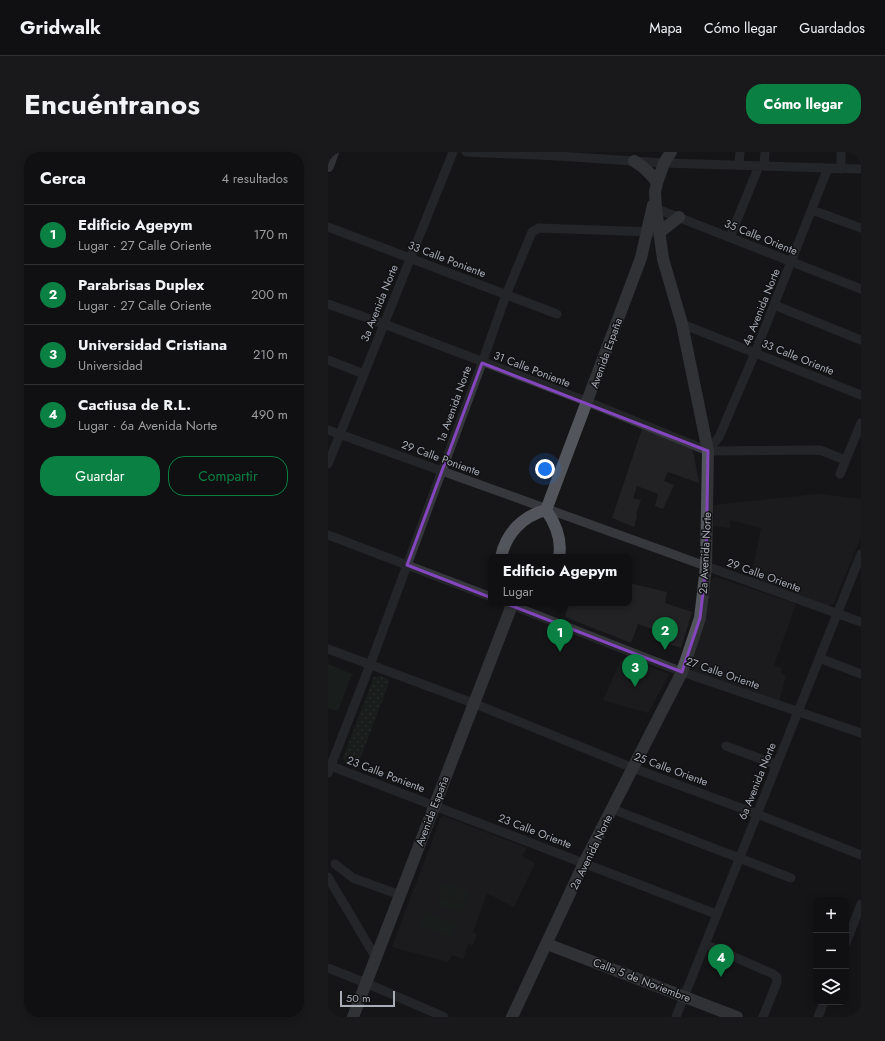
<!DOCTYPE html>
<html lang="es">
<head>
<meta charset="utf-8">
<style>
	body { margin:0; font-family:Jost,sans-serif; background:#19191b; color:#f1f3f6 }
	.controls { position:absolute; right:12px; bottom:12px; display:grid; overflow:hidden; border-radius:8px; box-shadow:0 2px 10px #0003 }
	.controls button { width:36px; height:36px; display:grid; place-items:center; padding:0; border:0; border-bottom:1px solid #303032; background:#101012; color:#f1f3f6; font:20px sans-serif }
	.scale { position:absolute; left:12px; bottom:10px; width:55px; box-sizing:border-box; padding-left:4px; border:2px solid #a8adb8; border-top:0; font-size:11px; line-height:14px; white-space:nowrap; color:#a8adb8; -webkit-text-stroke:3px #111113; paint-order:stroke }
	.you { position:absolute; left:217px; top:317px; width:14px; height:14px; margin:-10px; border:3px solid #fff; border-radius:50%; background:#1a73e8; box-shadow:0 0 0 6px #1a73e833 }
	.badge { display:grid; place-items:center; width:26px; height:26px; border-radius:50%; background:#0b8043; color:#fff; font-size:13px; font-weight:700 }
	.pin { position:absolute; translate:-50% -33px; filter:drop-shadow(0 1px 2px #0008) }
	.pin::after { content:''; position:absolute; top:21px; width:14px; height:12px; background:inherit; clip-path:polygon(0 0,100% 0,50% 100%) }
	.popup { position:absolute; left:160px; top:402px; width:144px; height:52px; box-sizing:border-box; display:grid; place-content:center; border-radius:8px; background:#101012; filter:drop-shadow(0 1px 3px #0005); font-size:13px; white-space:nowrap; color:#9c9d9f }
	.popup b { font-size:15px; color:#f1f3f6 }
	.popup::after { content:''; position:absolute; left:50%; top:100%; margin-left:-8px; border:8px solid transparent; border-top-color:#101012 }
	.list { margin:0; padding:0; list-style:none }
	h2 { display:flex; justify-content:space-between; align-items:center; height:52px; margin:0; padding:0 16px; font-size:17px }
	h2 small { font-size:13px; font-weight:400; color:#9c9d9f }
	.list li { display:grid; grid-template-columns:26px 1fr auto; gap:12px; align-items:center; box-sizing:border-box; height:60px; padding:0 16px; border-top:1px solid #303032 }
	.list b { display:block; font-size:15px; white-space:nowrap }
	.list p { margin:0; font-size:13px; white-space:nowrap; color:#9c9d9f }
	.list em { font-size:13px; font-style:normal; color:#9c9d9f }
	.actions { display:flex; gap:8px; padding:12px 16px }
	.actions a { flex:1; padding:9px 0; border:1px solid #0b8043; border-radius:16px; text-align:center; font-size:14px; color:#0b8043 }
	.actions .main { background:#0b8043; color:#fff }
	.icon { flex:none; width:22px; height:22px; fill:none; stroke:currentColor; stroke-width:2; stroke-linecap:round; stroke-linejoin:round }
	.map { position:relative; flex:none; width:533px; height:865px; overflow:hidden; border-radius:16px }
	header { display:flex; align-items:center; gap:24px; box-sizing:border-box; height:56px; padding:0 20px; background:#101012; border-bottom:1px solid #303032 }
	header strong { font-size:19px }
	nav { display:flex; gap:22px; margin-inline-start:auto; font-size:14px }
	.intro { display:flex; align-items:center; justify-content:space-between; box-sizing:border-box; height:96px; padding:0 24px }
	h1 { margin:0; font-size:28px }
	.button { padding:10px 18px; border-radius:16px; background:#0b8043; color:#fff; font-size:14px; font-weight:700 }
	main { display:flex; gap:24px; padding:0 24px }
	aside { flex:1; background:#101012; border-radius:16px; box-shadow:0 2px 10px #0003 }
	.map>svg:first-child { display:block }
	.built { fill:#222225 }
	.grass { fill:url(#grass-dots) }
	.garden { fill:#1e261f }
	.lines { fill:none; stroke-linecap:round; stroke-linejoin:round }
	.minor { stroke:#37383d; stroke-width:9 }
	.major { stroke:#53555c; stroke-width:12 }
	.marked { fill:none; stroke:#8446be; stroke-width:3; stroke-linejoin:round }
	.labels { text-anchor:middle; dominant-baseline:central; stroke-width:3; stroke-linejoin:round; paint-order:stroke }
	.street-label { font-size:11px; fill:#a8adb8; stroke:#111113 }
</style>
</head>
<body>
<header>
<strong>Gridwalk</strong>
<nav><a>Mapa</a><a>Cómo llegar</a><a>Guardados</a></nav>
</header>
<div class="intro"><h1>Encuéntranos</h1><a class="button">Cómo llegar</a></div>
<main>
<aside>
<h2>Cerca<small>4 resultados</small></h2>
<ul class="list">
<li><span class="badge">1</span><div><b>Edificio Agepym</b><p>Lugar · 27 Calle Oriente</p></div><em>170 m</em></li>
<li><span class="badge">2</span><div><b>Parabrisas Duplex</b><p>Lugar · 27 Calle Oriente</p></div><em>200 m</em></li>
<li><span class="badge">3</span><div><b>Universidad Cristiana</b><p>Universidad</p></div><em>210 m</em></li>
<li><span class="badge">4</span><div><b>Cactiusa de R.L.</b><p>Lugar · 6a Avenida Norte</p></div><em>490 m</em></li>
</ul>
<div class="actions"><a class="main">Guardar</a><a>Compartir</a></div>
</aside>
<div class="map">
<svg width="533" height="865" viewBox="0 0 533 865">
	<defs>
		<pattern id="grass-dots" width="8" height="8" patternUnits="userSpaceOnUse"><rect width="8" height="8" fill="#1e261f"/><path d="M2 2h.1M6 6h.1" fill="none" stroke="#3c433d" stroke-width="1.8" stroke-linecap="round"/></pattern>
	</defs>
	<rect width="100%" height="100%" fill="#161618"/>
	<!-- built -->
	<path class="built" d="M 314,277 L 360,295 L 365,299 L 371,331 L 340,320 L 336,329 L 346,333 L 335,357 L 327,354 L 330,342 L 309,334 L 305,346 L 313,348 L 308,362 L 309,363 L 306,375 L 284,366 Z
		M 490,342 L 533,347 L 533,385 L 507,448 L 505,452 L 500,454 L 423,426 L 433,376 L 402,368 L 402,376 L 385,374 L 386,353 Z
		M 388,425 L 468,452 L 446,513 L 454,517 L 453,521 L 458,524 L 451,550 L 359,518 L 375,462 L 383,428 Z
		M 301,431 L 339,440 L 337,451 L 364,460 L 353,496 L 328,488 L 331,480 L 310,472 L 303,491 L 237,465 L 241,451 L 301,451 Z
		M 293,508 L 314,515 L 316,513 L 341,522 L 320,561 L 275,548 Z
		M 116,664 L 199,696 L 194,704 L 207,711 L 186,755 L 159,741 L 145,780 L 149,782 L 145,793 L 140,792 L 135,807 L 124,803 L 120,810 L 64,795 L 113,665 Z"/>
	<!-- grass -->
	<path class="grass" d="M 52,524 L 62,528 L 29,615 L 17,610 L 15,606 L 45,527 L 46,525 Z"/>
	<!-- garden -->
	<path class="garden" d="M 0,512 L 24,522 L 10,559 L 0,556 Z
		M 114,730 L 141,740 L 137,751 L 110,741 Z
		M 112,744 L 136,752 L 133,760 L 109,753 Z
		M 97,761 L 128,772 L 123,785 L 92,774 Z"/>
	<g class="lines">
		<!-- minor -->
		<path class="minor" d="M 138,0 L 230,4 L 336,11 L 533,17
			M 411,13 L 412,0
			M 436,14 L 437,0
			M 513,17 L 513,0
			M 324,55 L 533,137
			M 484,58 L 533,76
			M 0,75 L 229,162
			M 402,85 L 431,14
			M 0,152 L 56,172 L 260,250 L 380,299 L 492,298 L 517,308
			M 446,153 L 533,188
			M 354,172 L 533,243
			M 0,208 L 36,222
			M 0,278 L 533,470
			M 380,299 L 391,285 L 427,201 L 500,16
			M 0,312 L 125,0
			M 512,322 L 533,271
			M 0,383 L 163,445
			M 178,451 L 354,520 L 533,581
			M 0,497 L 145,551 L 305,616 L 429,662 L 533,703
			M 491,506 L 533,522
			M 398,594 L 449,613
			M 0,613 L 388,762
			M 0,621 L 42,513 L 154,211 L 178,143 L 204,80 L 211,76 L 324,80
			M 284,657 L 463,726
			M 7,712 L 25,726 L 72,743
			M 0,725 L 48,806
			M 518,791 L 533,752
			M 377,792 L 445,822 L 449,825 L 449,830 L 435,865
			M 0,816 L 38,831 L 116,865
			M 348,865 L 533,402
			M 490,865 L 496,850"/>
		<!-- major -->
		<path class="major" d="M 306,9 C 316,15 323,21 329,31
			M 0,14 L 5,0
			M 332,80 L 351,65
			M 218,358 L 313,106 L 325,53
			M 218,358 C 228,372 234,388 231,405
			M 173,405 C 178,381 195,364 218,358
			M 219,792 L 409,865
			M 25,865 L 184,453
			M 184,865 L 256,711 L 354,520 L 372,466 L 378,415 L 380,299 L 354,172 L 335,107 L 328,56 L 327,40 L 329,31 L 336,11 L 343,0"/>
	</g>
	<!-- marked area -->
	<path d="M0 0H533V865H0ZM 154,211 L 380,299 L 378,415 L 372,466 L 354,520 L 79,413 Z" fill="#161618" fill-opacity=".55" fill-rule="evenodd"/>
	<path class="marked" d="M 154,211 L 380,299 L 378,415 L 372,466 L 354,520 L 79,413 Z"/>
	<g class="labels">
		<!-- street labels -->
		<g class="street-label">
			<text transform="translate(433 85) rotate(22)">35 Calle Oriente</text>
			<text transform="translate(119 107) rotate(21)">33 Calle Poniente</text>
			<text transform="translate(51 151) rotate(-68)">3a Avenida Norte</text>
			<text transform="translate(433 155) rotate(-68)">4a Avenida Norte</text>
			<text transform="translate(278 201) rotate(-70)">Avenida España</text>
			<text transform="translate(470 205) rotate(22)">33 Calle Oriente</text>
			<text transform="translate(204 217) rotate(21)">31 Calle Poniente</text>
			<text transform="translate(126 252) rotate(-70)">1a Avenida Norte</text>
			<text transform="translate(113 306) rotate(20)">29 Calle Poniente</text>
			<text transform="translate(377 401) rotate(-87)">2a Avenida Norte</text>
			<text transform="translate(436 423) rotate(20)">29 Calle Oriente</text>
			<text transform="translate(395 521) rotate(19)">27 Calle Oriente</text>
			<text transform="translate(343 617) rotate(20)">25 Calle Oriente</text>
			<text transform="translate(58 622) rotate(21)">23 Calle Poniente</text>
			<text transform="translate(429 629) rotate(-68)">6a Avenida Norte</text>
			<text transform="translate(104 659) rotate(-69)">Avenida España</text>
			<text transform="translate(207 679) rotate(21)">23 Calle Oriente</text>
			<text transform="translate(263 700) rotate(-64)">2a Avenida Norte</text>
			<text transform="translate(314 828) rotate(21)">Calle 5 de Noviembre</text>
		</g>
	</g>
</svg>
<div class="controls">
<button>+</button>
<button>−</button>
<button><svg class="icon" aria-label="layers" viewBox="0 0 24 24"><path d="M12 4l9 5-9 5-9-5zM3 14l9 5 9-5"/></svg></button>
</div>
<div class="scale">50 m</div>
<div class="you"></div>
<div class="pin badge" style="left:232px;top:500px">1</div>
<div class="popup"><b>Edificio Agepym</b>Lugar</div>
<div class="pin badge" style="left:337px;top:498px">2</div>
<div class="pin badge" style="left:307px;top:535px">3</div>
<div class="pin badge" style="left:393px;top:825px">4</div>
</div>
</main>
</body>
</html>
